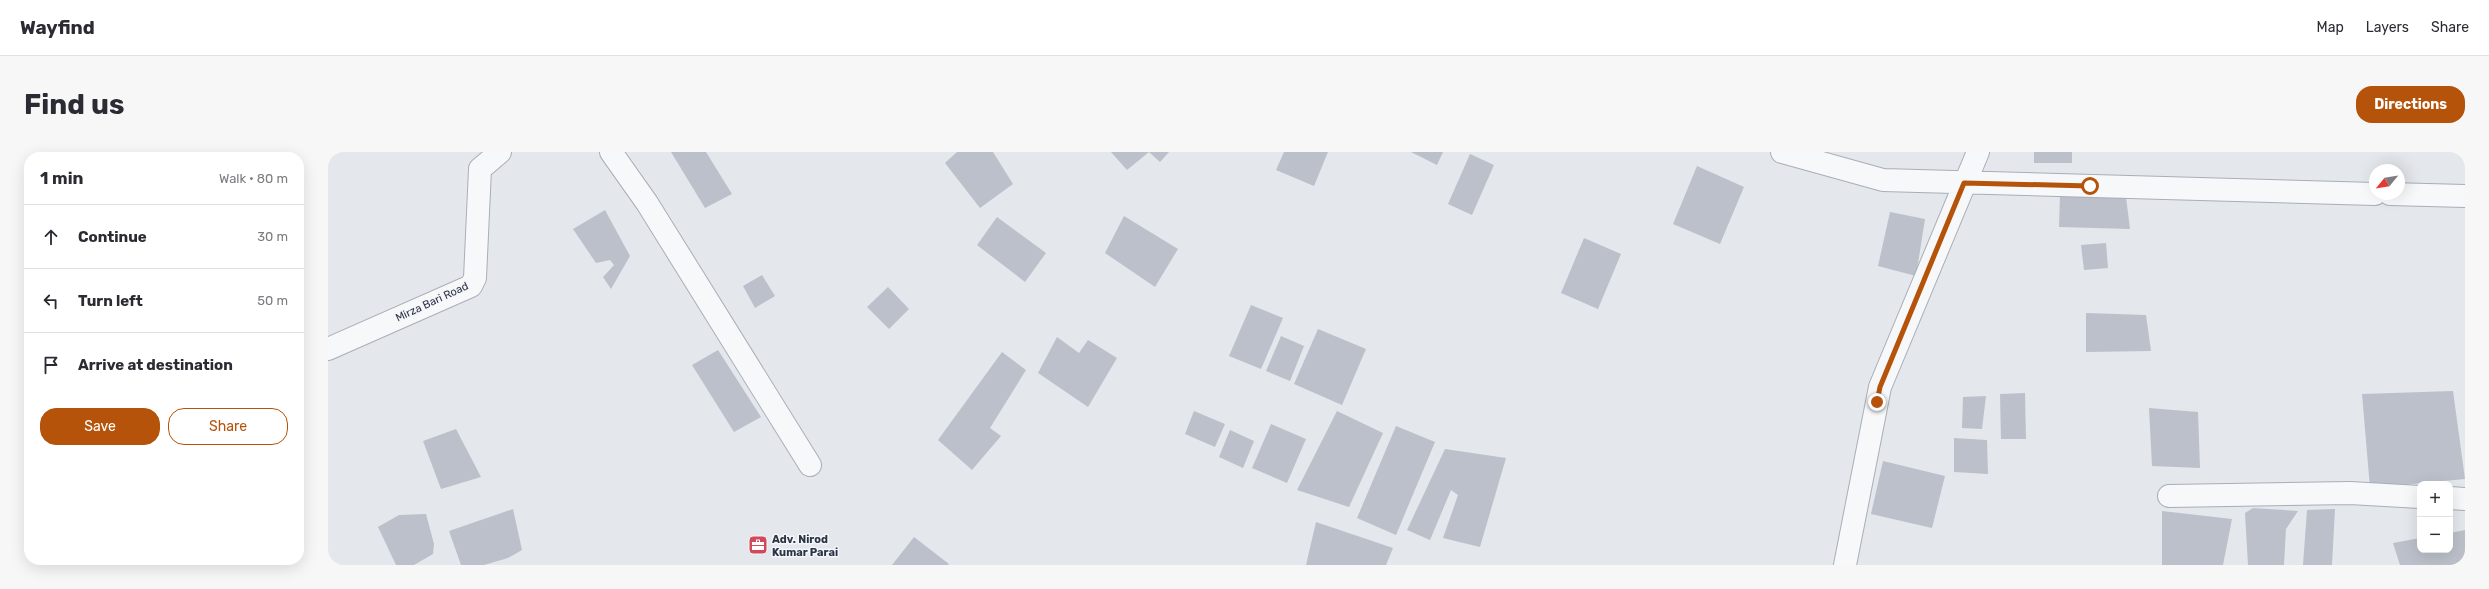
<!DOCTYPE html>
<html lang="en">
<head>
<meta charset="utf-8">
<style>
	body { margin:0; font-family:Rubik,sans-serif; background:#f7f7f7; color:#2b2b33 }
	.controls { position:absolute; right:12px; bottom:12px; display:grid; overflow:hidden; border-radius:8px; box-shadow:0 4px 16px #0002 }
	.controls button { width:36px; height:36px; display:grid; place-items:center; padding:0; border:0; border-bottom:1px solid #e1e1e2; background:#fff; color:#2b2b33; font:20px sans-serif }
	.compass { position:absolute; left:2041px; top:12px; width:36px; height:36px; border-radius:50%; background:#fff; box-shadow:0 4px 16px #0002; rotate:240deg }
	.stop { position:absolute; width:12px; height:12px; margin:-9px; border:3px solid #b45309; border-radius:50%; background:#fff }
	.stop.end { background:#b45309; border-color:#fff; box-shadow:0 1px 4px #0008 }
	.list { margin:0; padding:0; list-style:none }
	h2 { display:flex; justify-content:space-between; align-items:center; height:52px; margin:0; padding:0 16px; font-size:17px }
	h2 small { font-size:13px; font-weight:400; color:#7c7c81 }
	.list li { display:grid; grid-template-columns:26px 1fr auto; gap:12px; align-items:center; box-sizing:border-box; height:64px; padding:0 16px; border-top:1px solid #e1e1e2 }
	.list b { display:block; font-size:15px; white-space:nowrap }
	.list em { font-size:13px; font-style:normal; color:#7c7c81 }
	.actions { display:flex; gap:8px; padding:12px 16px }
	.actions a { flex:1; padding:9px 0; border:1px solid #b45309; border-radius:16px; text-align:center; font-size:14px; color:#b45309 }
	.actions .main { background:#b45309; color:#fff }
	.icon { flex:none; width:22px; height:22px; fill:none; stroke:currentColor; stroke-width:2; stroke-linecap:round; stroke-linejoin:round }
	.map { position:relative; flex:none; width:2137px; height:413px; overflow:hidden; border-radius:16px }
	header { display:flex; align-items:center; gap:24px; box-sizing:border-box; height:56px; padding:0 20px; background:#fff; border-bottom:1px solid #e1e1e2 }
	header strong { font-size:19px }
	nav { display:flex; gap:22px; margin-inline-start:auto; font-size:14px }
	.intro { display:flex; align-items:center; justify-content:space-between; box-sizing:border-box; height:96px; padding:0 24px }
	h1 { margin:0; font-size:28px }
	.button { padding:10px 18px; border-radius:16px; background:#b45309; color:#fff; font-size:14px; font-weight:700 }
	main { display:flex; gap:24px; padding:0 24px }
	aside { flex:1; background:#fff; border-radius:16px; box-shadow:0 4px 16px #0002 }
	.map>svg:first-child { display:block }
	.building { fill:#bbc0ca }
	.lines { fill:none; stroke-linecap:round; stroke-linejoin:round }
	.minor-casing { stroke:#a9aeb7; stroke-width:24 }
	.minor { stroke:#f7f8fa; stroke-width:22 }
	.route { stroke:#b45309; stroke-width:5 }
	.labels { text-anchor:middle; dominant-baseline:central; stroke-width:3; stroke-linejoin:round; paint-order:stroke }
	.street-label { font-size:11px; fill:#2b3445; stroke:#f4f6f9 }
	.poi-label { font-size:11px; font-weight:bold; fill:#2b3445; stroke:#f4f6f9; text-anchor:start }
</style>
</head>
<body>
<header>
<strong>Wayfind</strong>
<nav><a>Map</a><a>Layers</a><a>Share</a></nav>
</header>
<div class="intro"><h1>Find us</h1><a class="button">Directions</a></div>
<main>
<aside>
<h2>1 min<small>Walk · 80 m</small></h2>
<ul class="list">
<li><svg class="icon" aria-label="ahead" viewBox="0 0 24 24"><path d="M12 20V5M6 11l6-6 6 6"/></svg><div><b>Continue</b></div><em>30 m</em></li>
<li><svg class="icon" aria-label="left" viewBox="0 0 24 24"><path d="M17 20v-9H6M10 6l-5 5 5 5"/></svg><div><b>Turn left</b></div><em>50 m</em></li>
<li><svg class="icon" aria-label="arrive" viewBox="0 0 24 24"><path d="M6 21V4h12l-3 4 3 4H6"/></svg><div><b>Arrive at destination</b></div></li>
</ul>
<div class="actions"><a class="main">Save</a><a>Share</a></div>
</aside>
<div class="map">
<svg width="2137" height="413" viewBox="0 0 2137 413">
	<rect width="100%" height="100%" fill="#e4e7ec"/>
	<!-- building -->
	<path class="building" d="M 343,0 L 378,0 L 404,42 L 377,56 Z
		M 629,0 L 665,0 L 685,32 L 652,56 L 617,11 Z
		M 783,0 L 821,0 L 799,18 Z
		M 821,0 L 841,0 L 832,10 Z
		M 956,0 L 1000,0 L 986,34 L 948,18 Z
		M 1083,0 L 1115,0 L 1109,13 Z
		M 1706,0 L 1744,0 L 1744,11 L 1706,11 Z
		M 1142,2 L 1166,13 L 1144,63 L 1120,52 Z
		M 1369,14 L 1416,35 L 1392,92 L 1345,72 Z
		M 1732,42 L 1798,45 L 1802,77 L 1731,75 Z
		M 277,58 L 302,104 L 283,137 L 275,125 L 286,113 L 282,108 L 268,111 L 245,77 Z
		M 1562,60 L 1597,67 L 1588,124 L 1550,114 Z
		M 796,64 L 850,97 L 827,135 L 777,101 Z
		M 669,65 L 718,101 L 697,130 L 649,93 Z
		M 1256,86 L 1293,102 L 1270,157 L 1233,141 Z
		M 1778,91 L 1780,116 L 1756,118 L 1753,93 Z
		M 434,123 L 447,144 L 427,156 L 415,134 Z
		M 560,135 L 581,157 L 561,177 L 539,155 Z
		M 923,153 L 955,166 L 933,217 L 901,204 Z
		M 1758,161 L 1818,163 L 1823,199 L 1758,200 Z
		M 990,177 L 1038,197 L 1014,253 L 966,232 Z
		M 953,184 L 976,194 L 962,229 L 938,219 Z
		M 729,185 L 751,201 L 760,188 L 789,206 L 760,255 L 710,221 Z
		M 390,198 L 433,265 L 406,280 L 364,213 Z
		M 674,200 L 698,218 L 662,276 L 673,284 L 644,318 L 610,288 Z
		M 2125,239 L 2137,327 L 2042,336 L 2034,242 Z
		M 1697,241 L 1698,287 L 1673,287 L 1672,242 Z
		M 1658,244 L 1654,277 L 1634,276 L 1635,245 Z
		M 1821,256 L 1870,260 L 1872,316 L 1824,314 Z
		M 866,259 L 897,272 L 887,295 L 857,282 Z
		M 1009,259 L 1055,281 L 1021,355 L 969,338 Z
		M 943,272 L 978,287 L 959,331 L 924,316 Z
		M 1068,274 L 1107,290 L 1068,383 L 1029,366 Z
		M 128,277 L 153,325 L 113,337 L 95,289 Z
		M 902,278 L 926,289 L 915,316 L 891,305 Z
		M 1626,286 L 1659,288 L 1660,322 L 1626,320 Z
		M 1117,297 L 1178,306 L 1152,395 L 1115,386 L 1130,343 L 1123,338 L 1102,388 L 1079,378 Z
		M 1555,309 L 1617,324 L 1604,376 L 1543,362 Z
		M 1925,356 L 1970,359 L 1958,377 L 1956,413 L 1920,413 L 1917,361 Z
		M 185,357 L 194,398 L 180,406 L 156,413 L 133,413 L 121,379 Z
		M 2007,357 L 2004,413 L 1975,413 L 1979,358 Z
		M 1834,359 L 1904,367 L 1895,413 L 1834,413 Z
		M 98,362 L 106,392 L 105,402 L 86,413 L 68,413 L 50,375 L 71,363 Z
		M 988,370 L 1065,396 L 1058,413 L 978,413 Z
		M 2137,378 L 2137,413 L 2072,413 L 2065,391 L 2092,386 L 2092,398 L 2122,398 L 2122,381 Z
		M 586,385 L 621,412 L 620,413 L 564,413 Z"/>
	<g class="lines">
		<defs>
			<path id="minor" d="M 283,0 L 319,51 L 482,313
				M 1454,0 L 1555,28 L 2047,42
				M 2062,42 L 2137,44
				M 0,197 L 143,134 L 147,126 L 152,17 L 172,0
				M 1841,344 L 2022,341 L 2092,345
				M 2122,346 L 2137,347
				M 1517,413 L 1552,235 L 1650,0"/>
		</defs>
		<!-- minor casing -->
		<use href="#minor" class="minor-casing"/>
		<!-- minor -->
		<use href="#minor" class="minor"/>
	</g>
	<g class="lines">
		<!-- route -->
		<path class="route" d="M 1549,250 L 1552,235 L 1636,31 L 1762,34"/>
	</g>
	<!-- icons -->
	<defs>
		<symbol id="office-square" viewBox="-11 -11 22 22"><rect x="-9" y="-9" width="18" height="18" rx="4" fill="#d1495b" stroke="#f4f6f9"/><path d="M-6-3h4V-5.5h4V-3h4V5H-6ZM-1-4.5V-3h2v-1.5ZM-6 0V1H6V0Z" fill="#fff"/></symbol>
	</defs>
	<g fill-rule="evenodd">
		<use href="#office-square" x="419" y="382" width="22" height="22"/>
	</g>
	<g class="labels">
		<!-- street labels -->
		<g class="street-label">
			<text transform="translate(104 150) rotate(-25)">Mirza Bari Road</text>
		</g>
		<!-- poi labels -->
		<g class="poi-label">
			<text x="444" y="387">Adv. Nirod<tspan x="444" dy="13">Kumar Parai</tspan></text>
		</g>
	</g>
</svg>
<div class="controls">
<button>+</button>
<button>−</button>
</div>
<svg class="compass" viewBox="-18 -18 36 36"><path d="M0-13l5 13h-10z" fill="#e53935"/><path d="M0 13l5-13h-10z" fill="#7c7c81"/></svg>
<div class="stop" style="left:1762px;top:34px"></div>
<div class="stop end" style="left:1549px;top:250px"></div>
</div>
</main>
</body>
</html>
